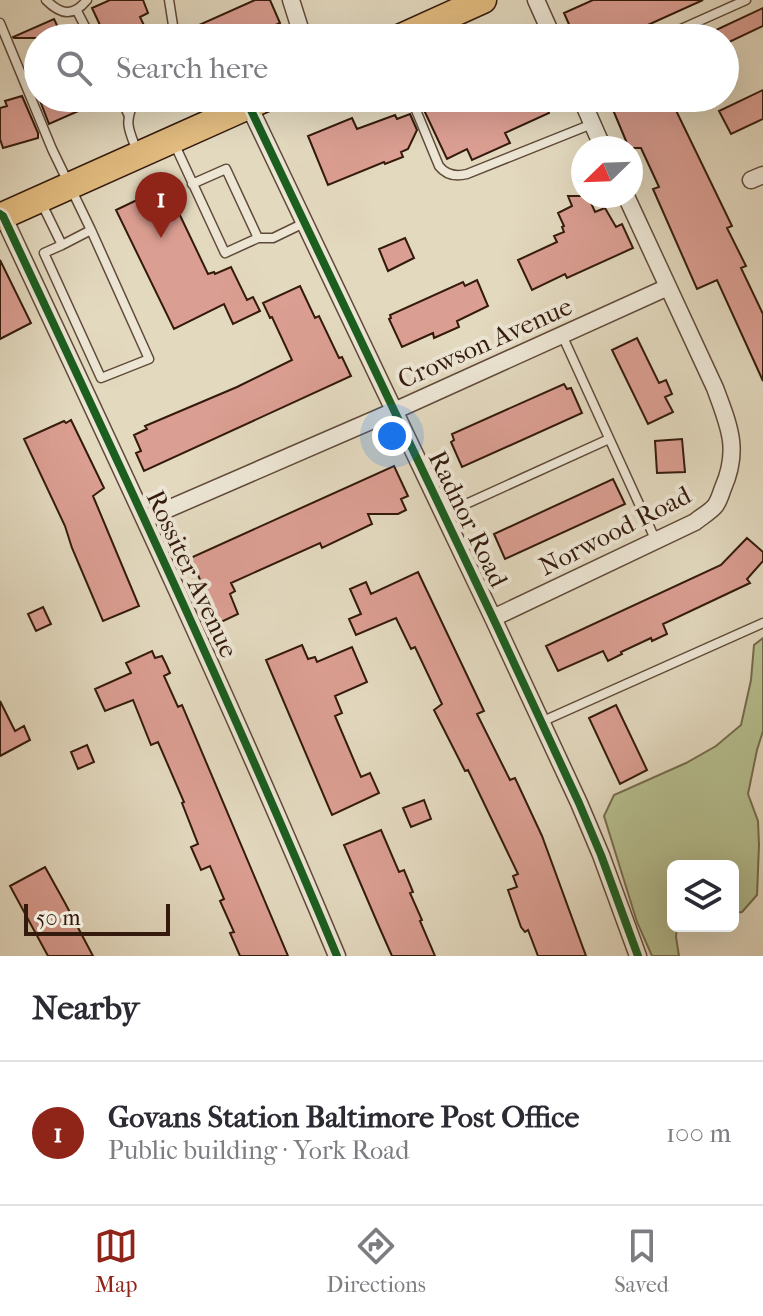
<!DOCTYPE html>
<html lang="en">
<head>
<meta charset="utf-8">
<style>
	body { margin:0; font-family:"IM FELL French Canon",serif; background:#f2f2f3; color:#2b2b33 }
	.controls { position:absolute; right:24px; bottom:24px; display:grid; overflow:hidden; border-radius:12px; box-shadow:0 8px 32px #0002 }
	.controls button { width:72px; height:72px; display:grid; place-items:center; padding:0; border:0; border-bottom:2px solid #e1e1e2; background:#fff; color:#2b2b33; font:40px sans-serif }
	.compass { position:absolute; left:571px; top:136px; width:72px; height:72px; border-radius:50%; background:#fff; box-shadow:0 8px 32px #0002; rotate:247deg }
	.scale { position:absolute; left:24px; bottom:20px; width:146px; box-sizing:border-box; padding-left:8px; border:4px solid #341a0c; border-top:0; font-size:22px; line-height:28px; white-space:nowrap; color:#341a0c; -webkit-text-stroke:6px #ede6d5; paint-order:stroke }
	.you { position:absolute; left:392px; top:436px; width:28px; height:28px; margin:-20px; border:6px solid #fff; border-radius:50%; background:#1a73e8; box-shadow:0 0 0 12px #1a73e833 }
	.badge { display:grid; place-items:center; width:52px; height:52px; border-radius:50%; background:#8f2418; color:#fff; font-size:26px; font-weight:700 }
	.pin { position:absolute; translate:-50% -66px; filter:drop-shadow(0 2px 4px #0008) }
	.pin::after { content:''; position:absolute; top:42px; width:28px; height:24px; background:inherit; clip-path:polygon(0 0,100% 0,50% 100%) }
	.list { margin:0; padding:0; list-style:none }
	h2 { display:flex; justify-content:space-between; align-items:center; height:104px; margin:0; padding:0 32px; font-size:34px }
	h2 small { font-size:26px; font-weight:400; color:#7c7c81 }
	.list li { display:grid; grid-template-columns:52px 1fr auto; gap:24px; align-items:center; box-sizing:border-box; height:144px; padding:0 32px; border-top:2px solid #e1e1e2 }
	.list b { display:block; font-size:30px; white-space:nowrap }
	.list p { margin:0; font-size:26px; white-space:nowrap; color:#7c7c81 }
	.list em { font-size:26px; font-style:normal; color:#7c7c81 }
	.icon { flex:none; width:44px; height:44px; fill:none; stroke:currentColor; stroke-width:2; stroke-linecap:round; stroke-linejoin:round }
	.map { position:relative; flex:none; width:763px; height:956px; overflow:hidden }
	.search { position:absolute; background:#fff; box-shadow:0 8px 32px #0002; left:24px; right:24px; top:24px; height:88px; display:flex; align-items:center; gap:20px; box-sizing:border-box; padding:0 28px; border-radius:44px; color:#7c7c81; font-size:30px }
	.sheet { height:248px; background:#fff }
	nav { display:flex; justify-content:space-around; align-items:center; box-sizing:border-box; height:112px; border-top:2px solid #e1e1e2; background:#fff; font-size:22px; color:#7c7c81 }
	nav a { display:grid; justify-items:center; gap:4px }
	nav .on { color:#8f2418 }
	.map>svg:first-child { display:block }
	.green { fill:#b6bf90; stroke:#756c4e; stroke-width:2 }
	.building { fill:#db9e92; stroke:#341a0c; stroke-width:2 }
	.lines { fill:none; stroke-linecap:round; stroke-linejoin:round }
	.lane-casing { stroke:#604a39; stroke-width:11 }
	.street-casing { stroke:#604a39; stroke-width:19 }
	.primary-casing { stroke:#341a0c; stroke-width:29 }
	.lane { stroke:#ede6d5; stroke-width:8 }
	.street { stroke:#ede6d5; stroke-width:16 }
	.primary { stroke:#e2bc80; stroke-width:26 }
	.cycleway-casing { stroke:#ede6d5; stroke-width:13 }
	.cycleway { stroke:#1b5e20; stroke-width:8 }
	.labels { text-anchor:middle; dominant-baseline:central; stroke-width:8; stroke-linejoin:round; paint-order:stroke }
	.street-label { font-size:26px; fill:#341a0c; stroke:#ede6d5 }
</style>
</head>
<body>
<div class="map">
<svg width="763" height="956" viewBox="0 0 763 956">
	<rect width="100%" height="100%" fill="#e3d9bf"/>
	<filter id="stains"><feTurbulence type="fractalNoise" baseFrequency=".0025" numOctaves="4"/><feColorMatrix values="0 0 0 0 .2 0 0 0 0 .09 0 0 0 0 .02 0 0 0 .5 -.17"/></filter>
	<radialGradient id="worn" r=".72"><stop offset=".6" stop-color="#630" stop-opacity="0"/><stop offset="1" stop-color="#630" stop-opacity=".3"/></radialGradient>
	<!-- green -->
	<path class="green" d="M 763,638 L 763,731 L 757,750 L 748,794 L 758,821 L 759,845 L 757,895 L 742,912 L 733,913 L 733,866 L 673,866 L 673,926 L 677,926 L 676,937 L 679,956 L 652,956 L 637,922 L 604,816 L 614,795 L 686,763 L 716,746 L 741,725 L 751,680 L 754,645 Z"/>
	<!-- building -->
	<path class="building" d="M 110,0 L 143,0 L 148,13 L 140,17 L 150,38 L 106,38 L 92,8 Z
		M 255,0 L 270,0 L 280,23 L 247,38 L 182,38 L 181,33 Z
		M 593,0 L 703,0 L 619,38 L 575,38 L 564,13 Z
		M 763,8 L 763,26 L 725,44 L 725,38 L 699,38 Z
		M 54,19 L 63,38 L 14,38 L 13,37 Z
		M 763,90 L 763,119 L 731,134 L 719,111 Z
		M 22,96 L 38,133 L 38,138 L 3,148 L 0,139 L 0,108 L 7,106 L 5,101 Z
		M 39,98 L 108,98 L 49,124 Z
		M 438,98 L 543,98 L 549,113 L 505,133 L 510,143 L 472,160 L 467,149 L 447,159 L 423,108 L 424,108 L 423,104 Z
		M 608,98 L 670,98 L 732,226 L 727,228 L 746,266 L 741,268 L 763,314 L 763,381 L 717,280 L 697,289 L 653,189 L 659,187 L 641,148 L 629,148 Z
		M 410,114 L 417,130 L 408,149 L 401,152 L 403,157 L 385,164 L 384,162 L 328,185 L 308,136 L 352,118 L 357,129 L 395,115 L 397,119 Z
		M 166,186 L 208,274 L 214,272 L 215,274 L 231,267 L 247,300 L 253,297 L 260,311 L 233,324 L 224,304 L 174,329 L 116,210 Z
		M 568,196 L 588,196 L 595,212 L 605,208 L 616,227 L 622,224 L 633,248 L 567,278 L 565,274 L 532,290 L 518,260 L 557,242 L 554,236 L 564,232 L 562,227 L 564,226 L 558,213 L 572,206 Z
		M 405,238 L 414,258 L 388,271 L 379,249 Z
		M 0,260 L 31,323 L 0,339 Z
		M 477,280 L 488,306 L 457,321 L 459,327 L 434,338 L 433,333 L 402,347 L 389,319 L 391,318 L 390,315 L 463,282 L 465,286 Z
		M 300,286 L 315,318 L 319,316 L 339,358 L 342,357 L 351,376 L 144,471 L 136,453 L 141,451 L 134,435 L 147,429 L 145,426 L 237,387 L 292,360 L 272,317 L 270,318 L 263,303 Z
		M 637,338 L 659,383 L 666,380 L 672,394 L 665,397 L 673,412 L 648,424 L 612,350 Z
		M 564,384 L 567,389 L 571,388 L 582,413 L 462,467 L 451,442 L 454,440 L 452,434 Z
		M 71,420 L 104,488 L 93,496 L 139,606 L 103,621 L 72,548 L 65,526 L 24,439 L 64,421 L 66,423 Z
		M 682,439 L 685,472 L 657,473 L 655,441 Z
		M 394,466 L 408,496 L 401,499 L 406,510 L 398,514 L 368,514 L 372,524 L 322,548 L 320,543 L 231,583 L 235,591 L 230,594 L 238,614 L 219,623 L 198,575 L 193,577 L 186,560 Z
		M 613,479 L 625,504 L 505,559 L 494,534 Z
		M 747,538 L 763,552 L 763,561 L 747,579 L 750,583 L 663,624 L 667,634 L 652,641 L 651,638 L 621,652 L 622,654 L 608,661 L 603,651 L 558,671 L 546,646 L 721,565 Z
		M 418,572 L 484,711 L 477,714 L 510,780 L 515,778 L 542,836 L 586,956 L 538,956 L 528,930 L 525,932 L 521,927 L 508,890 L 517,887 L 513,876 L 518,874 L 468,770 L 465,771 L 434,710 L 442,704 L 415,647 L 411,649 L 396,618 L 356,635 L 349,619 L 361,614 L 350,589 L 366,582 L 371,594 Z
		M 43,607 L 51,624 L 36,631 L 28,614 Z
		M 302,645 L 308,659 L 315,657 L 317,662 L 352,647 L 367,682 L 335,696 L 342,713 L 335,716 L 361,777 L 370,773 L 379,793 L 332,815 L 266,660 Z
		M 152,651 L 155,658 L 162,656 L 166,664 L 170,673 L 164,676 L 178,707 L 182,705 L 288,956 L 240,956 L 230,933 L 234,932 L 220,901 L 224,899 L 210,866 L 201,870 L 191,847 L 198,844 L 182,803 L 184,802 L 158,742 L 151,745 L 133,700 L 105,711 L 95,689 L 131,673 L 126,663 Z
		M 0,701 L 15,731 L 24,726 L 30,740 L 0,756 Z
		M 616,705 L 647,770 L 620,784 L 589,718 Z
		M 87,745 L 94,762 L 78,769 L 71,752 Z
		M 424,800 L 431,819 L 411,827 L 403,808 Z
		M 381,830 L 399,872 L 404,870 L 413,892 L 410,893 L 422,920 L 420,921 L 435,956 L 392,956 L 377,922 L 344,845 Z
		M 45,867 L 65,903 L 93,956 L 48,956 L 10,886 Z"/>
	<g class="lines">
		<defs>
			<path id="lane" d="M 46,0 C 61,15 73,17 87,0
				M 169,0 L 175,38
				M 77,11 L 91,38
				M 0,23 L 52,149 L 91,230
				M 661,38 L 746,0
				M 121,98 L 128,114
				M 411,98 L 439,166 C 446,175 455,177 467,174 L 592,124
				M 174,143 L 225,253 L 258,238 L 226,169 L 192,184
				M 137,151 C 128,128 124,123 135,99 L 139,98
				M 42,204 L 62,245 L 44,253 L 101,378 L 149,359 L 91,230 L 62,245
				M 258,238 L 273,238 L 304,223
				M 562,335 L 656,541
				M 444,514 L 609,439
				M 541,722 L 763,623"/>
			<path id="street" d="M 291,0 L 303,38
				M 536,0 L 553,38
				M 581,98 L 603,148
				M 249,106 L 493,618 L 579,803 L 601,855 L 638,956
				M 751,180 L 763,175
				M 0,214 L 3,216 C 118,461 233,706 337,956
				M 145,519 L 394,411 L 668,287
				M 493,618 L 695,522 C 701,517 710,512 715,506 C 719,501 721,493 723,488 C 740,449 729,426 715,388 L 626,196"/>
			<path id="primary" d="M 399,38 L 483,0
				M 0,217 L 266,98"/>
		</defs>
		<!-- lane casing -->
		<use href="#lane" class="lane-casing"/>
		<!-- street casing -->
		<use href="#street" class="street-casing"/>
		<!-- primary casing -->
		<use href="#primary" class="primary-casing"/>
		<!-- lane -->
		<use href="#lane" class="lane"/>
		<!-- street -->
		<use href="#street" class="street"/>
		<!-- primary -->
		<use href="#primary" class="primary"/>
		<defs>
			<path id="cycleway" d="M 249,106 L 493,618 L 579,803 L 601,855 L 638,956
				M 0,214 L 3,216 C 118,461 233,706 337,956"/>
		</defs>
		<!-- cycleway casing -->
		<use href="#cycleway" class="cycleway-casing"/>
		<!-- cycleway -->
		<use href="#cycleway" class="cycleway"/>
	</g>
	<g class="labels">
		<!-- street labels -->
		<g class="street-label">
			<text transform="translate(485 343) rotate(-24)">Crowson Avenue</text>
			<text transform="translate(468 519) rotate(64)">Radnor Road</text>
			<text transform="translate(615 531) rotate(-27)">Norwood Road</text>
			<text transform="translate(192 574) rotate(65)">Rossiter Avenue</text>
		</g>
	</g>
	<rect width="100%" height="100%" filter="url(#stains)"/>
	<rect width="100%" height="100%" fill="url(#worn)"/>
</svg>
<div class="controls">
<button><svg class="icon" aria-label="layers" viewBox="0 0 24 24"><path d="M12 4l9 5-9 5-9-5zM3 14l9 5 9-5"/></svg></button>
</div>
<svg class="compass" viewBox="-18 -18 36 36"><path d="M0-13l5 13h-10z" fill="#e53935"/><path d="M0 13l5-13h-10z" fill="#7c7c81"/></svg>
<div class="scale">50 m</div>
<div class="you"></div>
<div class="pin badge" style="left:161px;top:238px">1</div>
<div class="search"><svg class="icon" aria-label="search" viewBox="0 0 24 24"><circle cx="10" cy="10" r="6"/><path d="M15 15l6 6"/></svg>Search here</div>
</div>
<section class="sheet">
<h2>Nearby<small></small></h2>
<ul class="list">
<li><span class="badge">1</span><div><b>Govans Station Baltimore Post Office</b><p>Public building · York Road</p></div><em>100 m</em></li>
</ul>
</section>
<nav>
<a class="on"><svg class="icon" aria-label="map" viewBox="0 0 24 24"><path d="M3 6l6-2 6 2 6-2v14l-6 2-6-2-6 2zM9 4v14M15 6v14"/></svg>Map</a>
<a><svg class="icon" aria-label="directions" viewBox="0 0 24 24"><path d="M12 3l9 9-9 9-9-9zM9 14v-3h6M13 9l2 2-2 2"/></svg>Directions</a>
<a><svg class="icon" aria-label="saved" viewBox="0 0 24 24"><path d="M7 4h10v16l-5-4-5 4z"/></svg>Saved</a>
</nav>
</body>
</html>
